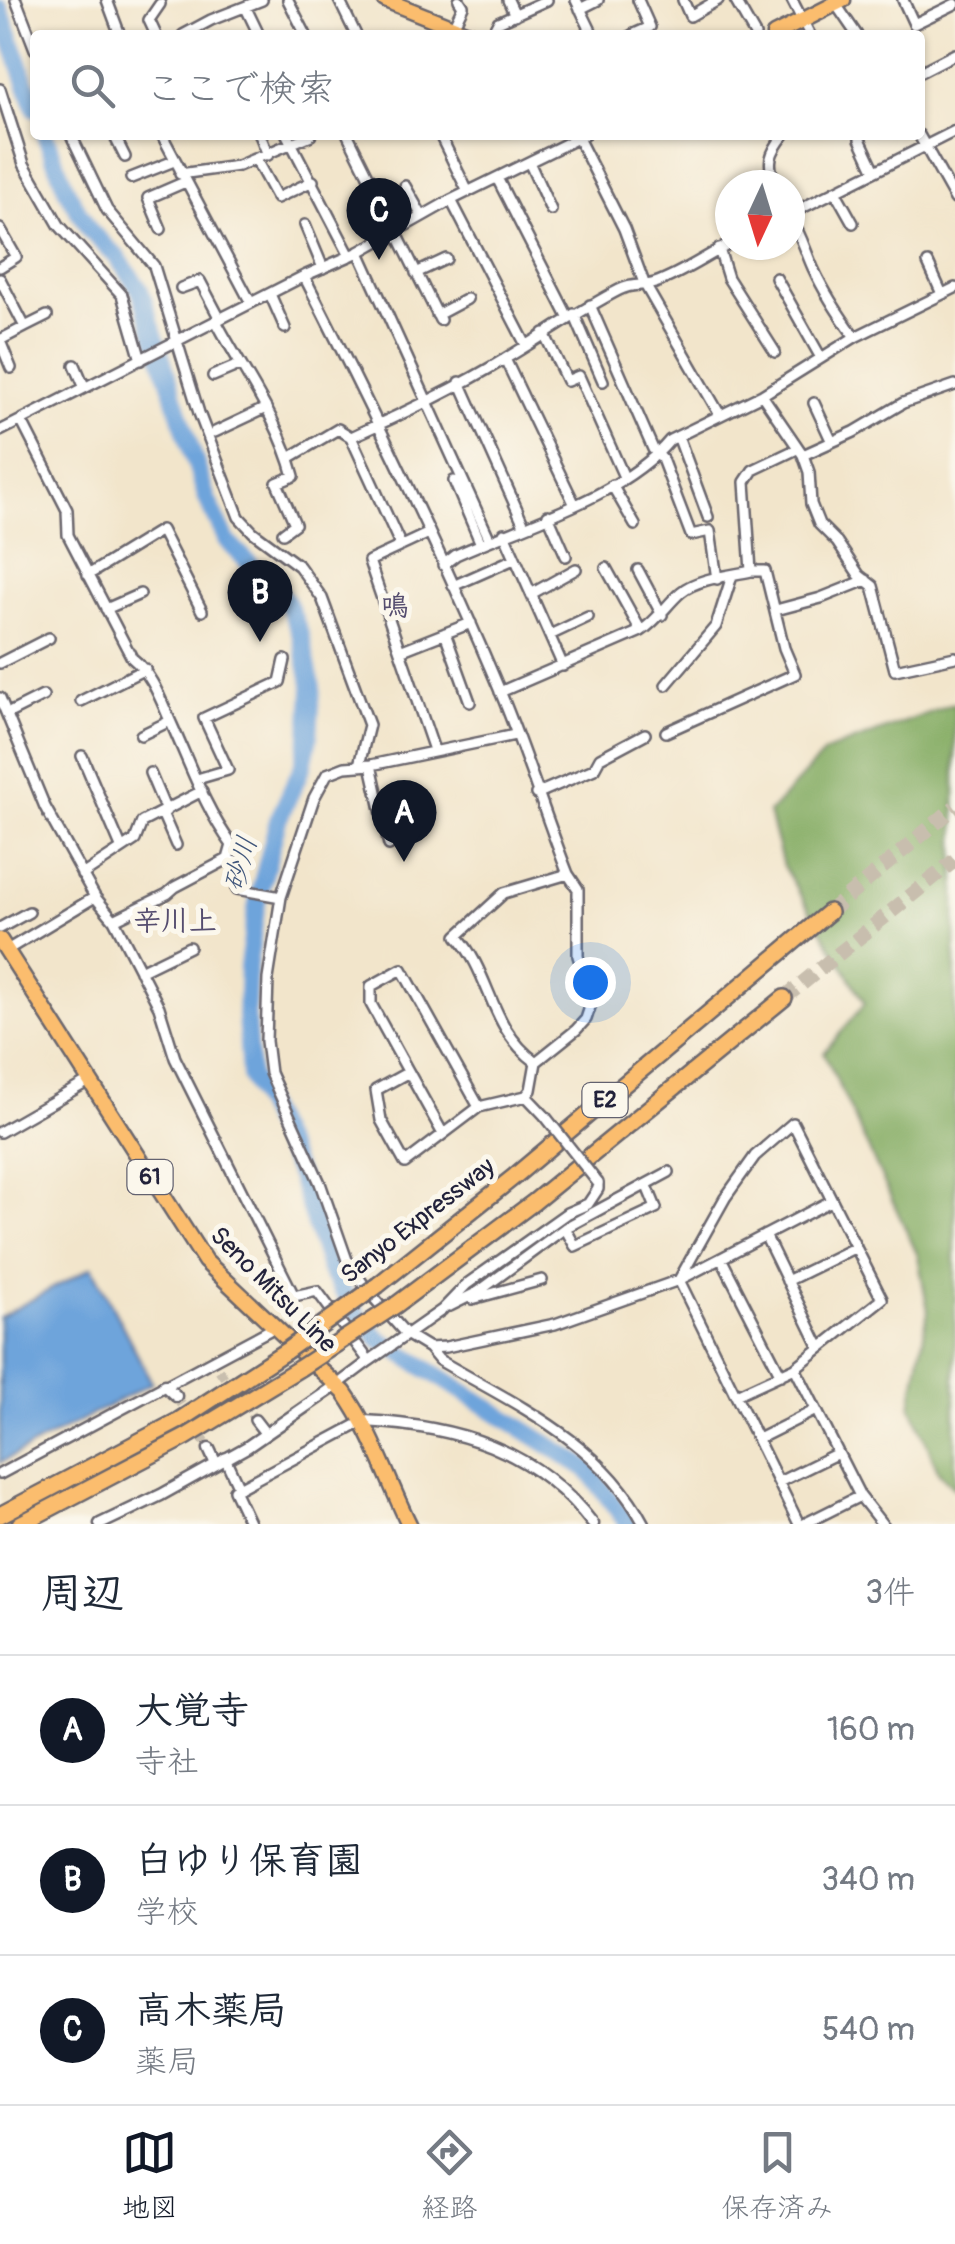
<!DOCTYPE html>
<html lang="ja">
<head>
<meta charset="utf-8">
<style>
	body { margin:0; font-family:Pangolin,"Klee One",sans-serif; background:#f2f2f3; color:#1f2937 }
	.compass { position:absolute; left:715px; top:170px; width:90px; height:90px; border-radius:50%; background:#fff; box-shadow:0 2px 8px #0004; rotate:184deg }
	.you { position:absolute; left:590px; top:982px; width:35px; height:35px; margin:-25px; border:8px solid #fff; border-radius:50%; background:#1a73e8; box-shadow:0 0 0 15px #1a73e833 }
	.badge { display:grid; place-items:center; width:65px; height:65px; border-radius:50%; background:#111827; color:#fff; font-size:32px; font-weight:700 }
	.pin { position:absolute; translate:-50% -82px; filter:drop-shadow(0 2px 5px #0008) }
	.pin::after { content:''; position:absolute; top:52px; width:35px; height:30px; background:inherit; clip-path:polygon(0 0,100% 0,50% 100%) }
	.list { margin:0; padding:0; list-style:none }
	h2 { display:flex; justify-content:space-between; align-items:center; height:130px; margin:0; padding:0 40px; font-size:42px }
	h2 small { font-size:32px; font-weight:400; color:#747a83 }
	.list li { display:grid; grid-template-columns:65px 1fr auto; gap:30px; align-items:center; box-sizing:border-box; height:150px; padding:0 40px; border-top:2px solid #e0e1e3 }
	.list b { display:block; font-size:38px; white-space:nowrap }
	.list p { margin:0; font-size:32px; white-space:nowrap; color:#747a83 }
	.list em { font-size:32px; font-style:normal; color:#747a83 }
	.icon { flex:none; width:55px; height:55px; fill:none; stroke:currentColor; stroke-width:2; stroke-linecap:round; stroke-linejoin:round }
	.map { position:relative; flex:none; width:955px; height:1524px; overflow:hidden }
	.search { position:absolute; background:#fff; box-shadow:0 2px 8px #0004; left:30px; right:30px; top:30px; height:110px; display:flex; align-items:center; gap:25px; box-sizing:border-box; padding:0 35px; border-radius:10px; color:#747a83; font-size:38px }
	.sheet { height:580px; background:#fff }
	nav { display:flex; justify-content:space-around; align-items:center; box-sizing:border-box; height:140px; border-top:2px solid #e0e1e3; background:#fff; font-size:28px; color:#747a83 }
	nav a { display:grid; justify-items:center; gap:5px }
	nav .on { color:#111827 }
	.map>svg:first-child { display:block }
	.forest { fill:#83ab62; stroke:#52664e; stroke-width:2.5 }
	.water { fill:#6ea4db; stroke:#48638b; stroke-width:2.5 }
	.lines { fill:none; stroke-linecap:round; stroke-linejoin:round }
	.river { stroke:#6ea4db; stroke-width:18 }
	.minor-tunnel { stroke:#c8beae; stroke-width:9; stroke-dasharray:9 4.5; stroke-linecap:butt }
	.tertiary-tunnel { stroke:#c8beae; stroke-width:10; stroke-dasharray:10 5; stroke-linecap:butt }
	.motorway-tunnel { stroke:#c8beae; stroke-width:15; stroke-dasharray:15 8; stroke-linecap:butt }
	.minor-casing { stroke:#6b666d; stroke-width:14 }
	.tertiary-casing { stroke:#6b666d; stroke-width:15 }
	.primary-casing { stroke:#6b666d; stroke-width:19 }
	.trunk-casing { stroke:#6b666d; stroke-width:19 }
	.motorway-casing { stroke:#6b666d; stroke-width:20 }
	.minor { stroke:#fff; stroke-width:9 }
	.tertiary { stroke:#fff; stroke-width:10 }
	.primary { stroke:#fbbd6e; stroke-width:14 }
	.trunk { stroke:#fbbd6e; stroke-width:14 }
	.motorway { stroke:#fbbd6e; stroke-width:15 }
	.minor-bridge-casing { stroke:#6b666d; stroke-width:14; stroke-linecap:butt }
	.motorway-bridge-casing { stroke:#6b666d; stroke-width:20; stroke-linecap:butt }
	.minor-bridge { stroke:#fff; stroke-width:9 }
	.motorway-bridge { stroke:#fbbd6e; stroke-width:15 }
	.labels { text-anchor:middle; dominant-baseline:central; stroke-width:10; stroke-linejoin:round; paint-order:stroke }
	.shield { fill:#fbf7ec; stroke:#636270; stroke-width:2.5 }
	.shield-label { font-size:22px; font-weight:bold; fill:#22223b }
	.street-label { font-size:25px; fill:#22223b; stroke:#fbf7ec }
	.neighbourhood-label { font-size:28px; font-weight:bold; fill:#554d6f; stroke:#fbf7ec }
	.water-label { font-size:28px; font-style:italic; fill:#40567b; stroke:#fbf7ec }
</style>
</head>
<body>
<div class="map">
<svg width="955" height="1524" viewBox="0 0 955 1524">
	<rect width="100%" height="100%" fill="#fbf7ec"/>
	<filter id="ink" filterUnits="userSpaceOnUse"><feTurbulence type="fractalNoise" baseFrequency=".01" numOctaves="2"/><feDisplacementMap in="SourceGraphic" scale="20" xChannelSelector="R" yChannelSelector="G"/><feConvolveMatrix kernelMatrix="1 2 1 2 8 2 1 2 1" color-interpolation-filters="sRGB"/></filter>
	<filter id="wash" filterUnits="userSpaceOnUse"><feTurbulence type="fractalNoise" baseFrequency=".0048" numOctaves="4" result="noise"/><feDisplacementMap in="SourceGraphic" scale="40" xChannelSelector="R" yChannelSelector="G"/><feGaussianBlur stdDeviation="2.25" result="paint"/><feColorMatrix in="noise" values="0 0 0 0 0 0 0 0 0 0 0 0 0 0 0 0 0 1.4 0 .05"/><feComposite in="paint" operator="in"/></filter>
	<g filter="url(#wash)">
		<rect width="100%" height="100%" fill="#f2e5cb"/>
		<!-- forest -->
		<path class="forest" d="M 955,703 L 955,1489 L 939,1473 L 911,1405 L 928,1311 L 918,1256 L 824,1053 L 865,1003 L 783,866 L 769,813 L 825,752 Z"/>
		<!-- water -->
		<path class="water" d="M 92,1267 L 152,1383 L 0,1463 L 0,1317 Z"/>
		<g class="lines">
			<!-- river -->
			<path class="river" d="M 0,9 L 35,108
				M 45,135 L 67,191 L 90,231 L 117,257 L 140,290 L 207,499 L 227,541 L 287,601 L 301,636 L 312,687 L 309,737 L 303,765 L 278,820 L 257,903 L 248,965 L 246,1016 L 250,1076 L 299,1176 L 330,1271 L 359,1317 L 379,1339 L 587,1469 L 628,1524"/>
		</g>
	</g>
	<g filter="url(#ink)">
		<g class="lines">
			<!-- minor-tunnel -->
			<path class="minor-tunnel" d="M 219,1370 L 255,1420"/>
			<!-- tertiary-tunnel -->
			<path class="tertiary-tunnel" d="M 176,1396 L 209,1449"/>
			<!-- motorway-tunnel -->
			<path class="motorway-tunnel" d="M 829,912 L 955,807
				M 784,998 L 955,860"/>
			<defs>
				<path id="minor" d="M 16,0 L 35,49
					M 107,0 L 120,35
					M 288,0 L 306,35
					M 339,0 L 356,35
					M 508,0 L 515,15
					M 576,0 L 593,35
					M 683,0 L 690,16 L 718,0
					M 735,0 L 755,35
					M 792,0 L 810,35
					M 833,0 L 857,35
					M 903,0 L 914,24 L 955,4
					M 246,8 L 259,35
					M 580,9 L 598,0
					M 453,27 L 463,6 L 459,0
					M 156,35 L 149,20 L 160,4
					M 183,35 L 211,20 L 262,0
					M 491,35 L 498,22 L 547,0
					M 632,35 L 650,27 L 638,0
					M 920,72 L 955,54
					M 0,89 L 24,164 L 59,225 L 122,295 L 141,360
					M 71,135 L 107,210 L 154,266 L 199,413 L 239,517 L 253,532 L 299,566 L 322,598 L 369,725 L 359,765
					M 114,135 L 125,157
					M 162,135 L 251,303
					M 260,135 L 268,155
					M 287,135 L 350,256
					M 348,135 L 440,320
					M 440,135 L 468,192
					M 919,135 L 955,199
					M 578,138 L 624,229 L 644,283 L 720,415
					M 860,139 L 875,171
					M 256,160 L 277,198 L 313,181
					M 529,162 L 551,210
					M 180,174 L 238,166 L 311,135
					M 131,178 L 174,161
					M 497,178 L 568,317
					M 775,185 C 767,162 769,154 784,135
					M 405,186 L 422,216
					M 835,191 L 853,223
					M 451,200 L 526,345
					M 790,214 L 955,131
					M 790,217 C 801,234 805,250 813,268 C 824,292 839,315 855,337
					M 305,225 L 323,268
					M 0,229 L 16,257 L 0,267
					M 161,229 L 148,198 L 185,182
					M 719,249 L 728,278 L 775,352
					M 359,252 L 490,540
					M 928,263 L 942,294
					M 416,273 L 446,259
					M 304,276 C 374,413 442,553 502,696 C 526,754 545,815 568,874 L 578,889 L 578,956 L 589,991 L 590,1007 L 586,1019 L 576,1030 L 536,1062 L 531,1090 L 526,1096
					M 776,278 L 820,356
					M 0,279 L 25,327 L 47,316
					M 181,288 L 200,281 L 220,319
					M 270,294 L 285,328
					M 590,305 L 653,449 L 662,459 L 691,535 L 710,531 L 717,579
					M 574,314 L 603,381
					M 437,315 L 467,299
					M 216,321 C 243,372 279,419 294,476 L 277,483 L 295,524 L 283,533
					M 544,333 L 567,381 L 579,376 L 624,477
					M 0,340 L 25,327
					M 0,341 L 11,368
					M 505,359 L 574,503
					M 75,365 L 84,386
					M 213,376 L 239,365
					M 460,382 L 524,525
					M 762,395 L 803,455 L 809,472 L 811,504 L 819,524 L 837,542 L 859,575 L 873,586 L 895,670 L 955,657
					M 814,403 L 832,442
					M 21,420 L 67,510 L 68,535 L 132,658 C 153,675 161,701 172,725 C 190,765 206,810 232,845 L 228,859 L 243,865 L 237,889 L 281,897
					M 0,431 L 304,276 L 359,252 L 451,200 L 584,135
					M 215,432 L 266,408
					M 678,436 L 708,517
					M 351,437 L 401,546
					M 803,455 L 854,432 L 903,403 L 955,385
					M 289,458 L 338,429 L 351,437 C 404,413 458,388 508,357 C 545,335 580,310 619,290 C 634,282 643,287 655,283 C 681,274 706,256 730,244
					M 454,481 L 481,544
					M 612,485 L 635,525
					M 548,515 L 566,556
					M 504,533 L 563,666
					M 427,534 L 369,561 L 434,750
					M 443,565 L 456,555 C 522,525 623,497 670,440 L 762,395 L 855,337 L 955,288
					M 606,568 L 641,631
					M 638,570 L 662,615
					M 88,575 L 161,530 L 202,611
					M 453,586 L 514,559
					M 531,594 L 576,569
					M 106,609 L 140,594
					M 776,610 L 821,598 L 866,580
					M 445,633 L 470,702
					M 550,635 L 588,617
					M 400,651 L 471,623
					M 0,663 L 49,638
					M 666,685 L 716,626 L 732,576
					M 500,692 L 641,631 C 658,620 667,604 681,592 C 698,578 729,576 751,571 L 745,482 L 753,470 L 797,449
					M 0,698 L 45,807 L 95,897 L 114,920 L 159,1007 L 175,1058 L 294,1296 L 317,1291 L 369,1361 L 337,1385
					M 81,701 L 145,669
					M 7,714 L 43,696
					M 666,732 L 795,674 L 784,648 L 765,571 L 751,571
					M 141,735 L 170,721
					M 515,735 L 371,765 L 345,767 L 327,774 L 314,798 L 281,897 L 268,979 L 266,1041 L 270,1073 L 320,1183 L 347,1260 L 367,1290 L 406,1334 L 429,1348 L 446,1347 L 555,1324 L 679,1280 L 831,1201
					M 82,756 L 121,847
					M 371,765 L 389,845
					M 150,773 L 166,811
					M 197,779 L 228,770 L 204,718 L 280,682 L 285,660
					M 536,794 L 594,769 L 600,758 L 645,734
					M 162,813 L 176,845
					M 82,875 L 135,840 L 142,822 L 202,791
					M 114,920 L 167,894 L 175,887 L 228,859
					M 0,928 L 29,912
					M 7,950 L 95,897
					M 140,971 L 189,947
					M 536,1062 C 489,1028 492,975 457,936 L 504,893 L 568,874
					M 407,1073 L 376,1090 L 381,1120 L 405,1163 L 479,1107 L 526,1096
					M 526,1096 L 545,1116
					M 0,1132 L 89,1081
					M 443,1134 L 371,1004 L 371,986 L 402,969 L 479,1107
					M 565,1228 L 575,1246 L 656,1208 L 647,1186
					M 765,1235 L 820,1348
					M 721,1258 L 781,1375
					M 787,1281 L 856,1247
					M 472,1299 L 542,1280
					M 450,1306 L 478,1292 L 565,1228 L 669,1172
					M 429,1348 L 439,1360 C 516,1405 600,1441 644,1524
					M 369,1361 L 442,1310 L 467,1284 L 567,1213 L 588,1204 L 598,1189 L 598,1183
					M 795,1368 L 860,1496 L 882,1524
					M 736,1395 L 795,1368 L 882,1299 L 793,1123 L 755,1156 L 725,1198 L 679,1280 L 799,1524
					M 255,1420 L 265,1433
					M 758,1439 L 816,1410
					M 225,1458 L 239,1488 L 234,1490 L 250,1524
					M 0,1474 L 277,1326
					M 779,1482 L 838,1453
					M 239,1488 L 364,1421
					M 804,1524 L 860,1496"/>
				<path id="tertiary" d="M 164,1385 L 176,1396
					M 364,1421 C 456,1426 535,1448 593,1524
					M 209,1449 L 216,1464
					M 100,1524 L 161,1495 L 247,1447 L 337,1385"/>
				<path id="primary" d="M 0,940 L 205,1261 L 344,1392 C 373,1433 387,1479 409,1524"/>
				<path id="trunk" d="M 385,0 L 473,35
					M 774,35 L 843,0"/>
				<path id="motorway" d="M 378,1285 L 515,1176 L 829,912
					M 396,1305 L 534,1202 L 784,998
					M 0,1515 L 178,1421 L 286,1351
					M 20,1524 L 186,1437 L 300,1368"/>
			</defs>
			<!-- minor casing -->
			<use href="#minor" class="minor-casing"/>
			<!-- tertiary casing -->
			<use href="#tertiary" class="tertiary-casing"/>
			<!-- primary casing -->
			<use href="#primary" class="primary-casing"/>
			<!-- trunk casing -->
			<use href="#trunk" class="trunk-casing"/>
			<!-- motorway casing -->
			<use href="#motorway" class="motorway-casing"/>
			<!-- minor -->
			<use href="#minor" class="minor"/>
			<!-- tertiary -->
			<use href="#tertiary" class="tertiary"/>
			<!-- primary -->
			<use href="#primary" class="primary"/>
			<!-- trunk -->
			<use href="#trunk" class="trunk"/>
			<!-- motorway -->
			<use href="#motorway" class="motorway"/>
			<defs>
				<path id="minor-bridge" d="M 545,1116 L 598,1183"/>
				<path id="motorway-bridge" d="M 286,1351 L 378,1285
					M 300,1368 L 396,1305"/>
			</defs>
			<!-- minor-bridge casing -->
			<use href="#minor-bridge" class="minor-bridge-casing"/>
			<!-- motorway-bridge casing -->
			<use href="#motorway-bridge" class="motorway-bridge-casing"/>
			<!-- minor-bridge -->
			<use href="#minor-bridge" class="minor-bridge"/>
			<!-- motorway-bridge -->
			<use href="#motorway-bridge" class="motorway-bridge"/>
		</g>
	</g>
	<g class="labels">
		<!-- shield labels -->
		<g class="shield">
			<rect x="582.5" y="1083" width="45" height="34" rx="8"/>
			<rect x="127.5" y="1160" width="45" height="34" rx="8"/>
		</g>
		<g class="shield-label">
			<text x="605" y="1100">E2</text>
			<text x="150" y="1177">61</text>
		</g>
		<!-- street labels -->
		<g class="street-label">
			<text transform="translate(418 1221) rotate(-38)">Sanyo Expressway</text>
			<text transform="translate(273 1290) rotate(45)">Seno Mitsu Line</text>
		</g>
		<!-- neighbourhood labels -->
		<g class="neighbourhood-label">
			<text x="395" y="606">鳴</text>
			<text x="175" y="921">辛川上</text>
		</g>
		<!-- water labels -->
		<g class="water-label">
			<text transform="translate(241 864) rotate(-74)">砂川</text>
		</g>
	</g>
</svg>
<svg class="compass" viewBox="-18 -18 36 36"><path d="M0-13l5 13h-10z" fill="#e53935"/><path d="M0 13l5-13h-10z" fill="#747a83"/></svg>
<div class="you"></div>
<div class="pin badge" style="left:404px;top:862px">A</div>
<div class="pin badge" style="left:260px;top:642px">B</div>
<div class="pin badge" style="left:379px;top:260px">C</div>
<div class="search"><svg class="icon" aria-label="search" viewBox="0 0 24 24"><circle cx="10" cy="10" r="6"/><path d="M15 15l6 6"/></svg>ここで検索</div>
</div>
<section class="sheet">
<h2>周辺<small>3件</small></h2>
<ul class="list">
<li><span class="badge">A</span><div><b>大覚寺</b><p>寺社</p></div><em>160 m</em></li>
<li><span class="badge">B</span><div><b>白ゆり保育園</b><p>学校</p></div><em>340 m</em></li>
<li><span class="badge">C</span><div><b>高木薬局</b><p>薬局</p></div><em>540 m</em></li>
</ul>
</section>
<nav>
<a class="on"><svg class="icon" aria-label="map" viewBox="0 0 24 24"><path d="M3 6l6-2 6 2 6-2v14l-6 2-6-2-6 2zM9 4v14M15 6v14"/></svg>地図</a>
<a><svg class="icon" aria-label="directions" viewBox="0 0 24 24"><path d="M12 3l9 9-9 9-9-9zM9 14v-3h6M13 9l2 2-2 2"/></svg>経路</a>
<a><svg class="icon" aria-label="saved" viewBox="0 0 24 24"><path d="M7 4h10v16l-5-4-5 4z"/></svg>保存済み</a>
</nav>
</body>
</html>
